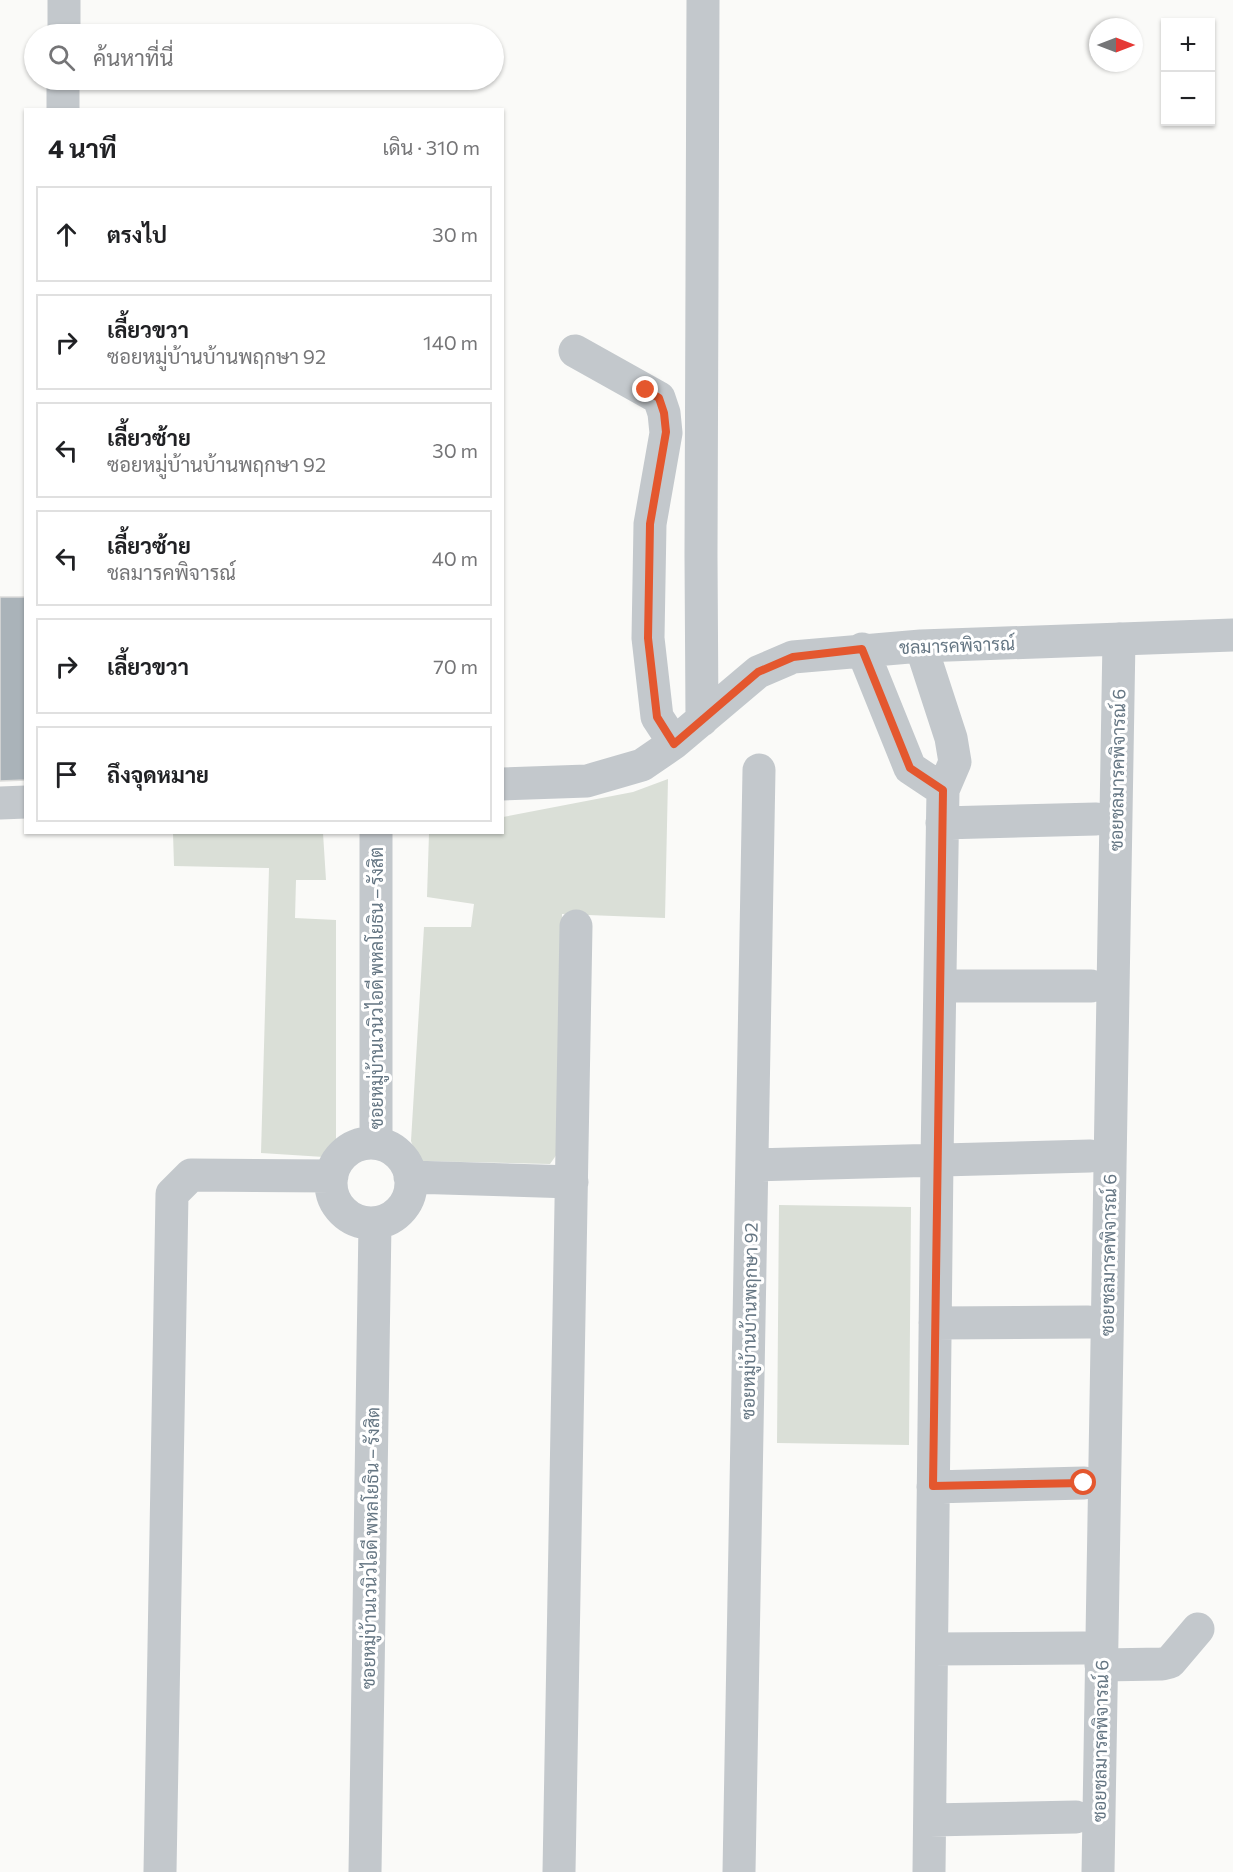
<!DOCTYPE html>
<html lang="th">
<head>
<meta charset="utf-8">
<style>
	body { margin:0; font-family:Commissioner,Sarabun,sans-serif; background:#f2f2f2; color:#202124 }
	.controls { position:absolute; right:18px; top:18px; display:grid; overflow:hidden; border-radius:0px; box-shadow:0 2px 4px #0004 }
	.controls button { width:54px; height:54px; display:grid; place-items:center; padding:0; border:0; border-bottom:2px solid #e0e0e0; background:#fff; color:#202124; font:30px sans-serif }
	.compass { position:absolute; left:1089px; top:18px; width:54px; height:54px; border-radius:50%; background:#fff; box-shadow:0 2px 4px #0004; rotate:90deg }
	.stop { position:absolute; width:18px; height:18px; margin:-14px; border:4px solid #e4572e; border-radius:50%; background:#fff }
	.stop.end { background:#e4572e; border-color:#fff; box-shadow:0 2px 6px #0008 }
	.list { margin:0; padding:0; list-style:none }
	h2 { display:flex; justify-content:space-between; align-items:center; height:78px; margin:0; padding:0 24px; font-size:26px }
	h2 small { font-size:20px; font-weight:400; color:#757577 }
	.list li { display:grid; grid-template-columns:39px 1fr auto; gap:18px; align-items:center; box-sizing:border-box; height:96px; margin:0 12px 12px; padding:0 12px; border:2px solid #e0e0e0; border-radius:0px }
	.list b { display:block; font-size:22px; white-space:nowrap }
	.list p { margin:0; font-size:20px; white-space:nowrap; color:#757577 }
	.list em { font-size:20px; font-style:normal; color:#757577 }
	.icon { flex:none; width:33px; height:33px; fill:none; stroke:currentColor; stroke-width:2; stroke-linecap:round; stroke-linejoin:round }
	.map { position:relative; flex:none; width:1233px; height:1872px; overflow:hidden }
	.search { position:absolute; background:#fff; box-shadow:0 2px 4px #0004; left:24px; top:24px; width:480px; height:66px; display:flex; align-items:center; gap:15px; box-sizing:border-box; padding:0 21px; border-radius:33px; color:#757577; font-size:22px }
	.panel { position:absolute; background:#fff; box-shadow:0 2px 4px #0004; left:24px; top:108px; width:480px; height:726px; border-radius:0px }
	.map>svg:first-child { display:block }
	.green { fill:#dadfd7 }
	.building { fill:#aab3b9; stroke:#dcdcda; stroke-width:1.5 }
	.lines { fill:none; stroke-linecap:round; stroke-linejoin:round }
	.minor { stroke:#c3c8cc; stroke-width:33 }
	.route { stroke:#e4572e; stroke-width:8 }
	.labels { text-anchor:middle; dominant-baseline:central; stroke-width:6; stroke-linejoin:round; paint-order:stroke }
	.street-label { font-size:18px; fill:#657683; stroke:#fff }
</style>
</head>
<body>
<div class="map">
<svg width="1233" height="1872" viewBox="0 0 1233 1872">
	<rect width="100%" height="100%" fill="#fafaf8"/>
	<!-- green -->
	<path class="green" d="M 668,779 L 665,918 L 562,914 L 562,1147 L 550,1164 L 418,1161 L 411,1141 L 424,927 L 471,927 L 474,904 L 427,897 L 429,833 L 502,832 L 503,817 L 633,792 Z
		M 173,833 L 323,833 L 326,880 L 296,880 L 295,918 L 336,920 L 336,1142 L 324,1157 L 261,1153 L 269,868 L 174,866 Z
		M 779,1205 L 911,1207 L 909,1445 L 777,1443 Z"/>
	<!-- building -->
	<path class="building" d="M 0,597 L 26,597 L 26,780 L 0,781 Z"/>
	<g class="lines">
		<!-- minor -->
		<path class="minor" d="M 64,34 L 64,0
			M 63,110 L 63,80
			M 575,351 L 659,398 L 664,413 L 666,433 L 650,524 L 648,638 L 657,717 L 674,743
			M 921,646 L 951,738 L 955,762 L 943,790 L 937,1160 L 929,1872
			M 862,649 L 910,768 L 943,790
			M 702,720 L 701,555 L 703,0
			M 502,784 L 587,781 L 642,765 L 674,743 L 758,672 L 793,657 L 921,646 L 1233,635
			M 0,803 L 26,802
			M 942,823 L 1096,819
			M 376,832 L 376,1143
			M 940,986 L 1091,986
			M331 1183a40 40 0 1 1 80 0a40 40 0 1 1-80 0Z
			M 752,1165 L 1090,1156
			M 410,1177 L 572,1182
			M 935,1323 L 1088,1322
			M 933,1487 L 1084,1483
			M 932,1649 L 1084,1648
			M 1101,1665 L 1162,1664 L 1170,1662 L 1198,1629
			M 930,1820 L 1076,1817
			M 160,1872 L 172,1194 L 191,1175 L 332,1176
			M 365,1872 L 375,1223
			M 559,1872 L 576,926
			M 739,1872 L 759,770
			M 1098,1872 L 1119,639"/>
	</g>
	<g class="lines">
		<!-- route -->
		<path class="route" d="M 646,390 L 659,398 L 664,413 L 666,432 L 650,524 L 648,638 L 657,717 L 674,744 L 758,672 L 793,657 L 862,649 L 910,768 L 943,790 L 933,1486 L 1084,1483"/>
	</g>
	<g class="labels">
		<!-- street labels -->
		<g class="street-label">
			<text transform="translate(957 645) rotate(-2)">ชลมารคพิจารณ์</text>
			<text transform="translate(1117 770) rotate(-89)">ซอยชลมารคพิจารณ์ 6</text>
			<text transform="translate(376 988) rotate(-90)">ซอยหมู่บ้านเวนิวไอดี พหลโยธิน – รังสิต</text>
			<text transform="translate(1108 1255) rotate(-89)">ซอยชลมารคพิจารณ์ 6</text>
			<text transform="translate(749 1321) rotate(-89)">ซอยหมู่บ้านบ้านพฤกษา 92</text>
			<text transform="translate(370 1548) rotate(-89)">ซอยหมู่บ้านเวนิวไอดี พหลโยธิน – รังสิต</text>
			<text transform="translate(1100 1741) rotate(-89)">ซอยชลมารคพิจารณ์ 6</text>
		</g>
	</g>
</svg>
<div class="controls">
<button>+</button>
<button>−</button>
</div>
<svg class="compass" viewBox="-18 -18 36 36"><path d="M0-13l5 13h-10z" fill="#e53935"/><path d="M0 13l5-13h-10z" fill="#757577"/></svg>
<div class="stop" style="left:1084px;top:1483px"></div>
<div class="stop end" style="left:646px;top:390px"></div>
<div class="search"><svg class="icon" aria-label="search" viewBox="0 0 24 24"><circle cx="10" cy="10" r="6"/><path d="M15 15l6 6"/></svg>ค้นหาที่นี่</div>
<section class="panel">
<h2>4 นาที<small>เดิน · 310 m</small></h2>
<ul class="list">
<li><svg class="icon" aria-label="ahead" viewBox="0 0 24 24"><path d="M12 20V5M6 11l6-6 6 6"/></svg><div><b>ตรงไป</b></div><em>30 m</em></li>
<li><svg class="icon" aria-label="right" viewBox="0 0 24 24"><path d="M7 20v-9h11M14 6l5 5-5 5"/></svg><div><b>เลี้ยวขวา</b><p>ซอยหมู่บ้านบ้านพฤกษา 92</p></div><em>140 m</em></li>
<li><svg class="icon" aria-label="left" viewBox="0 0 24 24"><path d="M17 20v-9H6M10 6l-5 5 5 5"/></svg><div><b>เลี้ยวซ้าย</b><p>ซอยหมู่บ้านบ้านพฤกษา 92</p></div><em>30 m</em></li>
<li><svg class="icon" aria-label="left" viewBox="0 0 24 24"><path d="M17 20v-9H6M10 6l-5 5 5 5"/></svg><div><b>เลี้ยวซ้าย</b><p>ชลมารคพิจารณ์</p></div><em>40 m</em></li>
<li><svg class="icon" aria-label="right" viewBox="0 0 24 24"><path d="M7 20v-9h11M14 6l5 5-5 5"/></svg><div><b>เลี้ยวขวา</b></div><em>70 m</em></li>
<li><svg class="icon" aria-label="arrive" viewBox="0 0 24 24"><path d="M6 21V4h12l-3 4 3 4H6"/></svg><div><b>ถึงจุดหมาย</b></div></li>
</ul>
</section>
</div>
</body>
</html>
